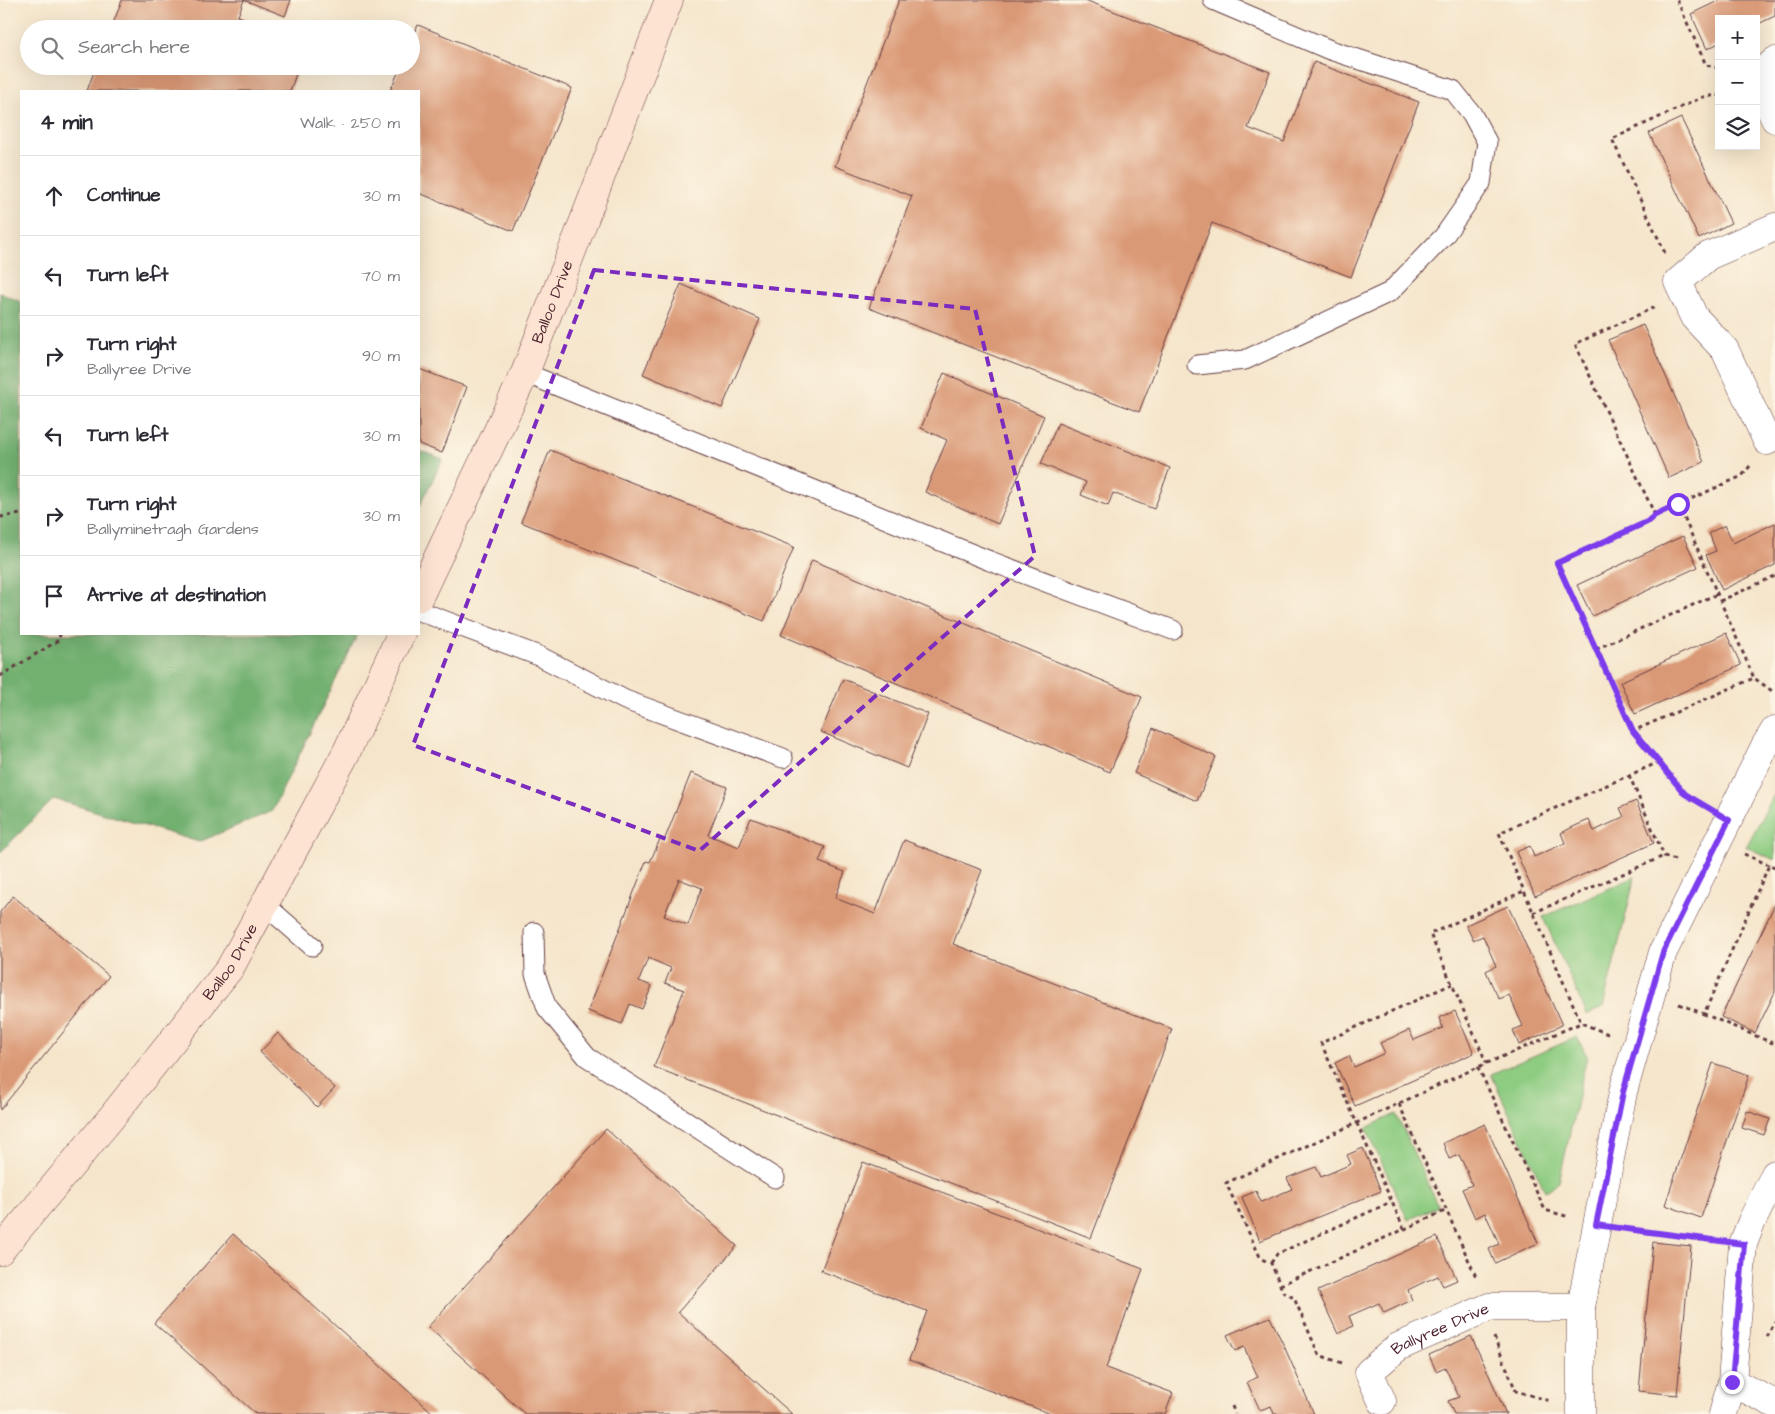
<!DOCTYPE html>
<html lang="en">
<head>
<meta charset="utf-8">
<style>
	body { margin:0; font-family:"Architects Daughter",sans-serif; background:#f2f2f3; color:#2b2b33 }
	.controls { position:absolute; right:15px; top:15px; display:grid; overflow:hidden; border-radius:0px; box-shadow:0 5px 20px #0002 }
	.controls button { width:45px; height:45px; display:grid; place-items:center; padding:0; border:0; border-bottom:1px solid #e1e1e2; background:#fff; color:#2b2b33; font:25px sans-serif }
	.stop { position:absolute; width:15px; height:15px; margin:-11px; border:4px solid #7c3aed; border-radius:50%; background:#fff }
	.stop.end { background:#7c3aed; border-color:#fff; box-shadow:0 1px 5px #0008 }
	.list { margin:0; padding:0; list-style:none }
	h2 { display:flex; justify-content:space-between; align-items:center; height:65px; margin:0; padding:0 20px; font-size:21px }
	h2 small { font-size:16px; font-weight:400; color:#7c7c81 }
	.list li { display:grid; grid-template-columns:32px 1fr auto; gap:15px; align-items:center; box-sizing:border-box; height:80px; padding:0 20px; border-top:1px solid #e1e1e2 }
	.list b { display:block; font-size:19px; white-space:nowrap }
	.list p { margin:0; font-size:16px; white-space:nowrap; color:#7c7c81 }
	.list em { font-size:16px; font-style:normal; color:#7c7c81 }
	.icon { flex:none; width:28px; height:28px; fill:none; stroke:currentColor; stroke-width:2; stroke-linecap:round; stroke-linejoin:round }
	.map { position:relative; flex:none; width:1775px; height:1414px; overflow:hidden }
	.search { position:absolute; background:#fff; box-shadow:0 5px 20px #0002; left:20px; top:20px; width:400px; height:55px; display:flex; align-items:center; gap:12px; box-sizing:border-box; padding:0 18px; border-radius:28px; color:#7c7c81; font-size:19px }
	.panel { position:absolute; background:#fff; box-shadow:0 5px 20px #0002; left:20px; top:90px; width:400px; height:545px; border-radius:0px }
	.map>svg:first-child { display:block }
	.green { fill:#8ecc82; stroke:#6c7656 }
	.forest { fill:#72b070; stroke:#5e684e }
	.building { fill:#da9976; fill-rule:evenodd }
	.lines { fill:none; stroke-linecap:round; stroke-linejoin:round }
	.lane-casing { stroke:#643d43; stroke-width:21 }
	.street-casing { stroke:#643d43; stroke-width:29 }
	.secondary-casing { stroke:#643d43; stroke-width:29 }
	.path { stroke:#643d43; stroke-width:3; stroke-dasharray:4 4; stroke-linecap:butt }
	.lane { stroke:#fff; stroke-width:19 }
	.street { stroke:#fff; stroke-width:28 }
	.secondary { stroke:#fde3d1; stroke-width:28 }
	.route { stroke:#7c3aed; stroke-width:6 }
	.marked { fill:none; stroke:#7b2cbf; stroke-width:4; stroke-dasharray:10 6; stroke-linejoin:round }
	.labels { text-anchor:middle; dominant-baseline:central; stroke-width:4; stroke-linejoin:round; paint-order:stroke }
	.street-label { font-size:16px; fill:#4a1f2b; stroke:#fcf5e5 }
</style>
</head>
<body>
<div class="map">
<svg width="1775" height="1414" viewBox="0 0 1775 1414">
	<rect width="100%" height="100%" fill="#fcf5e5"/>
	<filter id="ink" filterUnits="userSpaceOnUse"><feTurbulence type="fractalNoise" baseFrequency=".02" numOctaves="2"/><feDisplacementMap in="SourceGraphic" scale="10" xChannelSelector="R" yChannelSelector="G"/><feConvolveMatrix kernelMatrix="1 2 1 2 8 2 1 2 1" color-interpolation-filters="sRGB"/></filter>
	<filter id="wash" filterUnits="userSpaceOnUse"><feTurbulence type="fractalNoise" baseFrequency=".0096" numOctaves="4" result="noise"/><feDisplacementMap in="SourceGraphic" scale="20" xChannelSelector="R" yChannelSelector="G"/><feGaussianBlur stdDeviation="1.12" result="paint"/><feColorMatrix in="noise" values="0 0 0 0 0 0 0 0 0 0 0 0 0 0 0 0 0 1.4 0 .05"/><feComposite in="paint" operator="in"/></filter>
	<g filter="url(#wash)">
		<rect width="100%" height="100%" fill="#f5e5cb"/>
		<!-- green -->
		<path class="green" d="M 1775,793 L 1775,860 L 1746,847 Z
			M 1635,877 L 1603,1007 L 1587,1015 L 1543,917 Z
			M 1577,1037 L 1587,1056 L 1559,1182 L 1545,1191 L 1491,1074 Z
			M 1396,1114 L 1438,1206 L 1408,1220 L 1366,1128 Z"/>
		<!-- forest -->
		<path class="forest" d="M 0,293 L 21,302 L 21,634 L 358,634 L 272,811 L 199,842 L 54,799 L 0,853 Z
			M 419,450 L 443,459 L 419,508 Z"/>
		<g id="blocks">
			<!-- building -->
			<path class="building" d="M 122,0 L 291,0 L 285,16 L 244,0 L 238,16 L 271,29 L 111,29 Z
				M 899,0 L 1085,0 L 1270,72 L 1248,128 L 1284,142 L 1314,62 L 1419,102 L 1351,277 L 1212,223 L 1139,412 L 869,308 L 912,196 L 835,166 Z
				M 1720,0 L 1775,0 L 1775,16 L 1756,25 L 1756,19 L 1719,19 L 1719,43 L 1707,49 L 1691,14 Z
				M 418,25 L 572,88 L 513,231 L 419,193 L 419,91 L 390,91 L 401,66 L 411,66 L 411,40 Z
				M 96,66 L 299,66 L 290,91 L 87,91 Z
				M 1681,118 L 1731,223 L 1699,239 L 1649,133 Z
				M 681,284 L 760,319 L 722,408 L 643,374 Z
				M 1643,325 L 1704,462 L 1669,478 L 1608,340 Z
				M 419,369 L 467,387 L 442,453 L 419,444 Z
				M 944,373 L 1044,416 L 998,524 L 925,492 L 947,440 L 921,428 Z
				M 1058,423 L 1170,468 L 1154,509 L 1113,493 L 1108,506 L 1081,495 L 1086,482 L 1041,464 Z
				M 550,450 L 794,547 L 764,621 L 521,522 Z
				M 1775,523 L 1775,565 L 1722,590 L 1706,555 L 1716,551 L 1709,533 L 1725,525 L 1733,543 Z
				M 1683,536 L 1698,567 L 1592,616 L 1577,585 Z
				M 812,560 L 1142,697 L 1110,772 L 781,635 Z
				M 1726,633 L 1741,665 L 1635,714 L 1620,682 Z
				M 843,679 L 928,714 L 907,768 L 821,732 Z
				M 1153,728 L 1216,757 L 1197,801 L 1134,773 Z
				M 691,773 L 727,787 L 708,835 L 739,847 L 751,818 L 825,847 L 819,862 L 845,872 L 835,898 L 875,914 L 904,840 L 982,870 L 953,944 L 1172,1029 L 1091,1238 L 654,1067 L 684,990 L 665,983 L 671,968 L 648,958 L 639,981 L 652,986 L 642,1009 L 630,1004 L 622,1024 L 588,1011 L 646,861 L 650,862 L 660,839 L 664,841 ZM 679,879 L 702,888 L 688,925 L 664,916 Z
				M 1636,801 L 1654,843 L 1535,896 L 1516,852 L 1530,846 L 1534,857 L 1565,843 L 1561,833 L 1575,826 L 1589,820 L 1594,831 L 1624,817 L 1620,808 Z
				M 13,896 L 109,976 L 0,1110 L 0,912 Z
				M 1775,904 L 1775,992 L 1755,1033 L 1721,1017 Z
				M 1508,906 L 1562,1025 L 1519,1045 L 1513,1030 L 1523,1026 L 1509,995 L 1499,999 L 1492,985 L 1486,971 L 1496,966 L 1483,936 L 1473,940 L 1466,925 Z
				M 1455,1011 L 1474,1053 L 1355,1106 L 1335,1063 L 1349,1056 L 1354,1067 L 1385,1053 L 1380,1043 L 1409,1030 L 1414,1040 L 1443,1028 L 1439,1018 Z
				M 278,1033 L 335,1088 L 317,1107 L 260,1052 Z
				M 1713,1063 L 1749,1075 L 1701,1218 L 1665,1205 Z
				M 1747,1111 L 1770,1119 L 1764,1135 L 1742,1128 Z
				M 1485,1124 L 1538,1243 L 1495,1263 L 1489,1249 L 1499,1244 L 1492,1228 L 1485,1213 L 1475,1218 L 1462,1189 L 1472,1185 L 1466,1169 L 1459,1155 L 1449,1159 L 1443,1143 Z
				M 606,1129 L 737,1246 L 678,1312 L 792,1414 L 525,1414 L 428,1327 Z
				M 1363,1148 L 1381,1191 L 1260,1241 L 1242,1197 L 1256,1191 L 1261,1202 L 1292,1189 L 1287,1178 L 1302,1172 L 1316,1167 L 1321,1177 L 1351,1164 L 1347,1155 Z
				M 863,1162 L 1143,1269 L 1106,1368 L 1173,1393 L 1165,1414 L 1051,1414 L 909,1360 L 927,1311 L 821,1271 Z
				M 233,1234 L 434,1414 L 256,1414 L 154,1323 Z
				M 1437,1237 L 1457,1280 L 1443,1286 L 1438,1276 L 1422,1283 L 1408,1290 L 1412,1300 L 1384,1313 L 1379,1303 L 1349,1316 L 1353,1326 L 1338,1334 L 1318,1291 Z
				M 1653,1242 L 1691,1246 L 1677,1395 L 1639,1391 Z
				M 1270,1317 L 1284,1346 L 1314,1414 L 1274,1414 L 1271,1406 L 1260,1410 L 1247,1382 L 1258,1377 L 1244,1347 L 1235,1351 L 1227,1335 Z
				M 1471,1336 L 1485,1366 L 1506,1414 L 1454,1414 L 1448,1401 L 1459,1397 L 1445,1367 L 1436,1371 L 1429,1355 Z"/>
		</g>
	</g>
	<g filter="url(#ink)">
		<use href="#blocks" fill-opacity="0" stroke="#643d43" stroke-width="1"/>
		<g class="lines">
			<defs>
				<path id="lane" d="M 1197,365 L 1245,360 L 1390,292 L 1444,236 L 1481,183 L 1487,142 L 1472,114 L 1453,90 L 1330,50 L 1213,0
					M 525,373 L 990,561 L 1173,630
					M 419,611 L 539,656 L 625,700 L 783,758
					M 264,904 L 312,946
					M 534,932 L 535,974 L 547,1008 L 587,1057 L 775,1178"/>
				<g id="street">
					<path d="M 1775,61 L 1767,68 L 1762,91 L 1775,119"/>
					<path d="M 1767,441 L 1725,350 L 1694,317 L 1678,282 L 1708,256 L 1775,227"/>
					<path d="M 1732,1382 L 1775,1404"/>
					<path id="s1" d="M 1382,1401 L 1369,1372 L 1398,1347 L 1489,1307 L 1581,1307"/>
					<path d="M 1581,1414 L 1581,1307 L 1623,1092 L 1663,952 L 1765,746 L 1775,730"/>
					<path d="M 1723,1414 L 1732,1382 L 1743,1244 L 1752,1221 L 1775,1174"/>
				</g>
				<g id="secondary">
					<path id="s2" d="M 419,597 L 525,373 L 669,0"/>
					<path id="s3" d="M 0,1251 L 111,1118 L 230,968 L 346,753 L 401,634"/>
				</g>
			</defs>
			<!-- lane casing -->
			<use href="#lane" class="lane-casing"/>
			<!-- street casing -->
			<use href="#street" class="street-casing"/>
			<!-- secondary casing -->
			<use href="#secondary" class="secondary-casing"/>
			<!-- path -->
			<path class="path" d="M 1677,0 L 1706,65 L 1719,68
				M 1665,253 L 1612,139 L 1703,97 L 1719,95
				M 1750,466 L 1742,476 L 1655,515 L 1647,522 L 1557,563 L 1633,731 L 1754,678 L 1775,693
				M 1678,504 L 1754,678
				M 1655,515 L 1575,344 L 1655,307
				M 0,517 L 21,514
				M 1720,601 L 1775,576
				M 1596,649 L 1717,594
				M 0,676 L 59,640 L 60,634
				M 1659,762 L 1685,794 L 1702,804
				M 1629,775 L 1664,856 L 1675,860
				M 1744,854 L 1769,865
				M 1775,867 L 1769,865 L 1704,1014 L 1775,1044
				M 1533,913 L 1664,856
				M 1679,1004 L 1704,1014
				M 1608,1034 L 1581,1023 L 1499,833 L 1659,762 L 1633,731
				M 1487,1064 L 1430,934 L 1524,891
				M 1478,1067 L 1545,1210 L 1569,1217
				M 1399,1104 L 1477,1279
				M 1404,1229 L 1321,1043 L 1452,984
				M 1626,1229 L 1714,1241
				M 1271,1263 L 1277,1254 L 1391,1202
				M 1280,1285 L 1447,1210
				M 1494,1337 L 1516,1391 L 1550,1401
				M 1767,1337 L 1775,1322
				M 1342,1363 L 1319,1355 L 1294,1298 L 1283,1292 L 1271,1263 L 1261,1259 L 1226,1183 L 1478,1067 L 1581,1023
				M 1232,1406 L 1235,1414"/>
			<!-- lane -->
			<use href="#lane" class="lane"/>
			<!-- street -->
			<use href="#street" class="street"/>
			<!-- secondary -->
			<use href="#secondary" class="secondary"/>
		</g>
	</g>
	<g class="lines" filter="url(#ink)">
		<!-- route -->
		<path class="route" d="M 1678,504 L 1655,515 L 1647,522 L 1557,563 L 1633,731 L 1685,794 L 1729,820 L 1663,952 L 1623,1092 L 1596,1225 L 1744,1244 L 1732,1382"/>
	</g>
	<!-- marked area -->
	<path class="marked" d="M 594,270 L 975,309 L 1035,556 L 699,851 L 413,745 Z"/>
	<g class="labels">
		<!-- street labels -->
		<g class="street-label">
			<text stroke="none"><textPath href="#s2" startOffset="324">Balloo Drive</textPath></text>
			<text stroke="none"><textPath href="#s3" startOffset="370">Balloo Drive</textPath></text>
			<text stroke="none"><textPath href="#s1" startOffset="116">Ballyree Drive</textPath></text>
		</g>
	</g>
</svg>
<div class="controls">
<button>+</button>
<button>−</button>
<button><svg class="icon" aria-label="layers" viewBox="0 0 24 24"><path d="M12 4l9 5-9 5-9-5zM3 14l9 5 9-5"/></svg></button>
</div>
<div class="stop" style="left:1678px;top:504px"></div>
<div class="stop end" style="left:1732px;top:1382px"></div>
<div class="search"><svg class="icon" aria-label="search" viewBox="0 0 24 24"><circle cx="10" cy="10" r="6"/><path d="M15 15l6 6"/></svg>Search here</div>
<section class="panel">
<h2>4 min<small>Walk · 250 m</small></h2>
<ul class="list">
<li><svg class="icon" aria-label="ahead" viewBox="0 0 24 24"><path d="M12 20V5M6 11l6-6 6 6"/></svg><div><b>Continue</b></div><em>30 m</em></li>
<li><svg class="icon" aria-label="left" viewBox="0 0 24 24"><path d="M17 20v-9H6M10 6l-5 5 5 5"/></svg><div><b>Turn left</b></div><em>70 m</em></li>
<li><svg class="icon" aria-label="right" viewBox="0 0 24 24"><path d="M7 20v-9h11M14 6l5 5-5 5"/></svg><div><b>Turn right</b><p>Ballyree Drive</p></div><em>90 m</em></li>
<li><svg class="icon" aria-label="left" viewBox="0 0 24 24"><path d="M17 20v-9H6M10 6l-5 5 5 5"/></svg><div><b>Turn left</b></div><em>30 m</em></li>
<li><svg class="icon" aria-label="right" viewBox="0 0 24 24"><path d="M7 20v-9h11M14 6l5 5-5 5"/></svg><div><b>Turn right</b><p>Ballyminetragh Gardens</p></div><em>30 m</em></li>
<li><svg class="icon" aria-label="arrive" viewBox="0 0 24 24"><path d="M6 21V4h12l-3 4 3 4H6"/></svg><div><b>Arrive at destination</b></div></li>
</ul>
</section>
</div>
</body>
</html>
